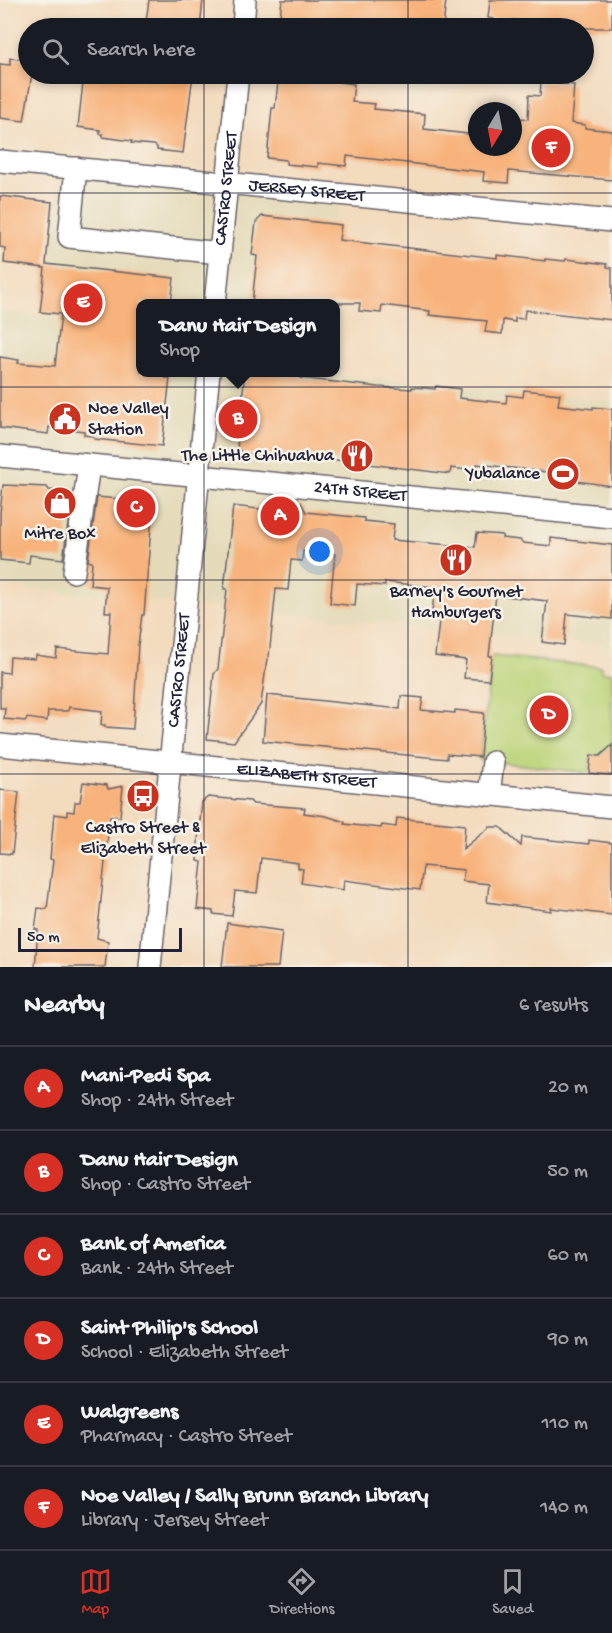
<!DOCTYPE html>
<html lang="en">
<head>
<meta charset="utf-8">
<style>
	body { margin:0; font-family:"Gochi Hand",sans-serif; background:#242831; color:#f1f3f6 }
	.compass { position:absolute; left:468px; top:102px; width:54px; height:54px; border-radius:50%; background:#171b24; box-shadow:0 3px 9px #0003; rotate:190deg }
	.scale { position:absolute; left:18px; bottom:15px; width:164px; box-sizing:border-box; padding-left:6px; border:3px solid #22223b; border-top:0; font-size:16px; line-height:21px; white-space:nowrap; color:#22223b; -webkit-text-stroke:4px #f7f3e8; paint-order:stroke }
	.you { position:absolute; left:320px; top:552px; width:21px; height:21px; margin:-15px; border:4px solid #fff; border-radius:50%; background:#1a73e8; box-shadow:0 0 0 9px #1a73e833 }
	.badge { display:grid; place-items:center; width:39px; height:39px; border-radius:50%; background:#d93025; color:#fff; font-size:20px; font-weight:700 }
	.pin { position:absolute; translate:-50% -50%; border:3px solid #fff; box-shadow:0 2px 6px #0006 }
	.popup { position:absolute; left:136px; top:299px; width:204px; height:78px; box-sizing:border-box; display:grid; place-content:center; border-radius:12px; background:#171b24; filter:drop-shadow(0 2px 4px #0005); font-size:20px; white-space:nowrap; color:#9ea1a6 }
	.popup b { font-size:22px; color:#f1f3f6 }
	.popup::after { content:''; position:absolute; left:50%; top:100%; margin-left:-12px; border:12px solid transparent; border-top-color:#171b24 }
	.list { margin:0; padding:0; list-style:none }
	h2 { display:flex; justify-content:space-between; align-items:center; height:78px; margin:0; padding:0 24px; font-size:26px }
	h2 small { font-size:20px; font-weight:400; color:#9ea1a6 }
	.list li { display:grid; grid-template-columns:39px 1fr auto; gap:18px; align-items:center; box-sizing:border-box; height:84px; padding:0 24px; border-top:2px solid #363941 }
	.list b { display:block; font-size:22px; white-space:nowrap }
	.list p { margin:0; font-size:20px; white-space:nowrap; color:#9ea1a6 }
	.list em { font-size:20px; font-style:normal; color:#9ea1a6 }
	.icon { flex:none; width:33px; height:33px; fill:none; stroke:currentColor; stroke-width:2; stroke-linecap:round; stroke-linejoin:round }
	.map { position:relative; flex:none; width:612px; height:967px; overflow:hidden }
	.search { position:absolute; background:#171b24; box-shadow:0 3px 9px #0003; left:18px; right:18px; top:18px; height:66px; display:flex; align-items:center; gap:15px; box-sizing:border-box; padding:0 21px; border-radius:33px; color:#9ea1a6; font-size:22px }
	.sheet { height:582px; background:#171b24 }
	nav { display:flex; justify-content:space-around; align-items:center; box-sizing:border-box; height:84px; border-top:2px solid #363941; background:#171b24; font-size:16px; color:#9ea1a6 }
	nav a { display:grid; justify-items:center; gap:3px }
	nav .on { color:#d93025 }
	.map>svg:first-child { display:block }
	.built { fill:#e5dbba }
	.green { fill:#bcd479; stroke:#6f7b5a; stroke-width:1.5 }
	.building { fill:#f8b37c }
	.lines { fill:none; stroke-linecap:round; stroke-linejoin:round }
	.minor-casing { stroke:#6b6369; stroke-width:24 }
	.minor { stroke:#fff; stroke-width:21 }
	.grid { fill:none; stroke:#22223b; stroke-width:1.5; stroke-opacity:0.55 }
	.labels { text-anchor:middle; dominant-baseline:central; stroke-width:5; stroke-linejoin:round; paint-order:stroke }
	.street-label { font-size:18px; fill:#22223b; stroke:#f7f3e8 }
	.poi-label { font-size:18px; fill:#22223b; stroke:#f7f3e8 }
</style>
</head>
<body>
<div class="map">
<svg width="612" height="967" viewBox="0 0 612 967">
	<rect width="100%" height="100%" fill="#f7f3e8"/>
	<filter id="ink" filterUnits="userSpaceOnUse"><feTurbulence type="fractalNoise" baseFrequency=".0167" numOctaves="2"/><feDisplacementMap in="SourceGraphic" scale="12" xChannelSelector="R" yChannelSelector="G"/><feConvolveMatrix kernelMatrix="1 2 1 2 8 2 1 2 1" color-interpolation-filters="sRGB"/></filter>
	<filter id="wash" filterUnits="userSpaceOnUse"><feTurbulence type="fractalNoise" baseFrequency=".008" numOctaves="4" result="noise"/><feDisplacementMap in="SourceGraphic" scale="24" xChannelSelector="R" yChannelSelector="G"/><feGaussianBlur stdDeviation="1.35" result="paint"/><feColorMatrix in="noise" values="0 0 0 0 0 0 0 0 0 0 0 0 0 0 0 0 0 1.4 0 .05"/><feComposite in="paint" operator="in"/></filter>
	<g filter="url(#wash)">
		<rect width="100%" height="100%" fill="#f3dbbe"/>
		<!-- built -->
		<path class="built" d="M 60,174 L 339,201 L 329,303 L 140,304 L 140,372 L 325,373 L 612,401 L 612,646 L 0,586 L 0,312 L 46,316 Z"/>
		<!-- green -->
		<path class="green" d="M 492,656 L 601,667 L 601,672 L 612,673 L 612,749 L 608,749 L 600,756 L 591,755 L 589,773 L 480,760 Z"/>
		<g id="blocks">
			<!-- building -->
			<path class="building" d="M 149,0 L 203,0 L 200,28 L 145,28 Z
				M 282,0 L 446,0 L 443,28 L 421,28 L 344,19 L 343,28 L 283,28 L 284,20 L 280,16 Z
				M 490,0 L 612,0 L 612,28 L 548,28 L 549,23 L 513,20 L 512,28 L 493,27 L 494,19 L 488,18 Z
				M 10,58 L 27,60 L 28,74 L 32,74 L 24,121 L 0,118 L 0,64 L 10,65 Z
				M 84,74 L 103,74 L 142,79 L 143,74 L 193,74 L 183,153 L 157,150 L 157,147 L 154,145 L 131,143 L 132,141 L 103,137 L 103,134 L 100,134 L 100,130 L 78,127 Z
				M 279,74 L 341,74 L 340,82 L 354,84 L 352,102 L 375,104 L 374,109 L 425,114 L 424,129 L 477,135 L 477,147 L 513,147 L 513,125 L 520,126 L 521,118 L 528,119 L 529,95 L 540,96 L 541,82 L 574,85 L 571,123 L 585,125 L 585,128 L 612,131 L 612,180 L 509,171 L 508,183 L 483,181 L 484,172 L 347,156 L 346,166 L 318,163 L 318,167 L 286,164 L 286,160 L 267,158 L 272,108 L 275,108 Z
				M 0,196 L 52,202 L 46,264 L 174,278 L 171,303 L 141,303 L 141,372 L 166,372 L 166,378 L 170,378 L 162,446 L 94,439 L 93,436 L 84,435 L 84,431 L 49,427 L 48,434 L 0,428 L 0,357 L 19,360 L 18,363 L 55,366 L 61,314 L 40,312 L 45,268 L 4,263 L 5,248 L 0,247 Z
				M 262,216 L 341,225 L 339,240 L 497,258 L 497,255 L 545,261 L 545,259 L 565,261 L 566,259 L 607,264 L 607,267 L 612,268 L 612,320 L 525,310 L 524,319 L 515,318 L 515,322 L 503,320 L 502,334 L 485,332 L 487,321 L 429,315 L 430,311 L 382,305 L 381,313 L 359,311 L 360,303 L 252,303 L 257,256 L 252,255 L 256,222 Z
				M 245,372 L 300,372 L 300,378 L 378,387 L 412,389 L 412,387 L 435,389 L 436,386 L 460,389 L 459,398 L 506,403 L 507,395 L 523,397 L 524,390 L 560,394 L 558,405 L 593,409 L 593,407 L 612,409 L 612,486 L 555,478 L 555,473 L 477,464 L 476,471 L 451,468 L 450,474 L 279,453 L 279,457 L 242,453 L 237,448 Z
				M 3,485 L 47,487 L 49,490 L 69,492 L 69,494 L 72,495 L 63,559 L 30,555 L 29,563 L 0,560 L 0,513 Z
				M 97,497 L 153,502 L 144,615 L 142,615 L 138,645 L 133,729 L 105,727 L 105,725 L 101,725 L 102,711 L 69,707 L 68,711 L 48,711 L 47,721 L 27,718 L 26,721 L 4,719 L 5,708 L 0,708 L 0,672 L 9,673 L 10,657 L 35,659 L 36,655 L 56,658 L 57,649 L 108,654 L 111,612 L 105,612 L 107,587 L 90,585 L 92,562 L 88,561 Z
				M 301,503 L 306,512 L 364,518 L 364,521 L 394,524 L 392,540 L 475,547 L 477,533 L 502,535 L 502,538 L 520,540 L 523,543 L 551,546 L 551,538 L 612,545 L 612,619 L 567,614 L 564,645 L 542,642 L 547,601 L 496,595 L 489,656 L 492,656 L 489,680 L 464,678 L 466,660 L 435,656 L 440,613 L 432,612 L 435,587 L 385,582 L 385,586 L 357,584 L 355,606 L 330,603 L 335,554 L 303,551 L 302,561 L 291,560 L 288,590 L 276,589 L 269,657 L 267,659 L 261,704 L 234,742 L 207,739 L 214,674 L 218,669 L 222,633 L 227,589 L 224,589 L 233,506 L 295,513 Z
				M 267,695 L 400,709 L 401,696 L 423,698 L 421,710 L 455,713 L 455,710 L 484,713 L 480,757 L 447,754 L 447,759 L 263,741 Z
				M 612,745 L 612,775 L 589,773 L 591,755 L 600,756 Z
				M 83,782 L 107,785 L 108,789 L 123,786 L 120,817 L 110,816 L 102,890 L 97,938 L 108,941 L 105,967 L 35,967 L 38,930 L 35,930 L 38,908 L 47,909 L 53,860 L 50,859 L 54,814 L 67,816 L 67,811 L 74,812 L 75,802 L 80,802 Z
				M 0,790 L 19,792 L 12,854 L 0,853 Z
				M 208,797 L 250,801 L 253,804 L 305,808 L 304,813 L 326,816 L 345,822 L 344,824 L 381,828 L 382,825 L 396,827 L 397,818 L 465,825 L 463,849 L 490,827 L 500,827 L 521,846 L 522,837 L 589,844 L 589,840 L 612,843 L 612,915 L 551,908 L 551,911 L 487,902 L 489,884 L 462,881 L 464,870 L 423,866 L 420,890 L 344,880 L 343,890 L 301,883 L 303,869 L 298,868 L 298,863 L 261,858 L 257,893 L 235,891 L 232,916 L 213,914 L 213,911 L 197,909 L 202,862 L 198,861 L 198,840 L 202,802 Z
				M 227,923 L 282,931 L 278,967 L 222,967 Z"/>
		</g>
	</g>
	<g filter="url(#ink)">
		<use href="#blocks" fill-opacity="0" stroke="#6b6369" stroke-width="1.5"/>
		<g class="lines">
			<defs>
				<g id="minor">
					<path d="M 243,28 L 245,0"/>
					<path id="s1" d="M 0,161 L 612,221"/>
					<path d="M 76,168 L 69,237 L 220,253"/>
					<path id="s2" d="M 215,304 L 238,74"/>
					<path id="s3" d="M 0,456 L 612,517"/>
					<path d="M 74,572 L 89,465"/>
					<path id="s4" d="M 0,745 L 612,807"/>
					<path d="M 489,795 L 493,762"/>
					<path id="s5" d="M 150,967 L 209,372"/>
				</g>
			</defs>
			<!-- minor casing -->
			<use href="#minor" class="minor-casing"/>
			<!-- minor -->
			<use href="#minor" class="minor"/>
		</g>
	</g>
	<!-- grid -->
	<path class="grid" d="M 204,0 L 204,28M 408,0 L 408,28M 204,74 L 204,967M 408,74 L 408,967M 0,193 L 612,193M 0,387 L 612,387M 0,580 L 612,580M 0,774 L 612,774"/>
	<!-- icons -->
	<defs>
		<symbol id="civic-disc" viewBox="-11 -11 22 22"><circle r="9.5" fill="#c8321e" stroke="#f7f3e8"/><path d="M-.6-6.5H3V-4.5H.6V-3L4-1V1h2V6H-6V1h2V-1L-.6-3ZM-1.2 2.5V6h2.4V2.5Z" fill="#fff"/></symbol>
		<symbol id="restaurant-disc" viewBox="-11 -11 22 22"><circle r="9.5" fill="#c8321e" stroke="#f7f3e8"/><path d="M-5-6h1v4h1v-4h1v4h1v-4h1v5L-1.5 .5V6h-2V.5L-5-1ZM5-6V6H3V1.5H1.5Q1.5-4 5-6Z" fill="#fff"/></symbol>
		<symbol id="stadium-disc" viewBox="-11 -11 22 22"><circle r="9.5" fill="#c8321e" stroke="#f7f3e8"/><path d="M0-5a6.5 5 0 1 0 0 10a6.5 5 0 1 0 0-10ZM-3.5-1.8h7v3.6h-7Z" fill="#fff"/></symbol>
		<symbol id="shop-disc" viewBox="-11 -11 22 22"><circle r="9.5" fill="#c8321e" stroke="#f7f3e8"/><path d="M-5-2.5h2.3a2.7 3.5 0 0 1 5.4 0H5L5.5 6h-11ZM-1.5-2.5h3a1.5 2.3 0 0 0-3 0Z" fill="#fff"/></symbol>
		<symbol id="bus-disc" viewBox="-11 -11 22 22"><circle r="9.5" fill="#c8321e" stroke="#f7f3e8"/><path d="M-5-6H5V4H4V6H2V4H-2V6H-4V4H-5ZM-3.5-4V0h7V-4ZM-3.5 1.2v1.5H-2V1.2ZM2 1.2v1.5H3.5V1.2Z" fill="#fff"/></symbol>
	</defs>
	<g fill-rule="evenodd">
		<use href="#civic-disc" x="46" y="400" width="38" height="38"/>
		<use href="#restaurant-disc" x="338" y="437" width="38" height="38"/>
		<use href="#stadium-disc" x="544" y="455" width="38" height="38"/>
		<use href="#shop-disc" x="41" y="484" width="38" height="38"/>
		<use href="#restaurant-disc" x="437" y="541" width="38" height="38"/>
		<use href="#bus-disc" x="124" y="777" width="38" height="38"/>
	</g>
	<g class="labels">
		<!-- street labels -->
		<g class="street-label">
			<text stroke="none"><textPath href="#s2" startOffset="116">CASTRO STREET</textPath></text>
			<text stroke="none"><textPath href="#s1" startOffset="308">JERSEY STREET</textPath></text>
			<text stroke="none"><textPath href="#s3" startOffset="362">24TH STREET</textPath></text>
			<text stroke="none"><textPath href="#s5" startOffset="298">CASTRO STREET</textPath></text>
			<text stroke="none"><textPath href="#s4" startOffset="308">ELIZABETH STREET</textPath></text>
		</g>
		<!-- poi labels -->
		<g class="poi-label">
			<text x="88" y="409" text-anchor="start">Noe Valley<tspan x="88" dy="21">Station</tspan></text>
			<text x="334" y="456" text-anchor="end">The Little Chihuahua</text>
			<text x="540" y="474" text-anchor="end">Yubalance</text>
			<text x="60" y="534">Mitre Box</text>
			<text x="456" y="592">Barney's Gourmet<tspan x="456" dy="21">Hamburgers</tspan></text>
			<text x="143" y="828">Castro Street &amp;<tspan x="143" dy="21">Elizabeth Street</tspan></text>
		</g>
	</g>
</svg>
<svg class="compass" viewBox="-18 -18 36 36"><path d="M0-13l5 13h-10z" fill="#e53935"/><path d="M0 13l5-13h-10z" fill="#9ea1a6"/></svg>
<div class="scale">50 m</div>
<div class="you"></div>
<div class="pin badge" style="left:280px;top:516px">A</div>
<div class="pin badge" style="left:238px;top:419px">B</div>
<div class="popup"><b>Danu Hair Design</b>Shop</div>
<div class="pin badge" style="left:136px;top:508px">C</div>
<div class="pin badge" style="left:549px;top:715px">D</div>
<div class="pin badge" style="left:83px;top:303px">E</div>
<div class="pin badge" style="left:551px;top:148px">F</div>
<div class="search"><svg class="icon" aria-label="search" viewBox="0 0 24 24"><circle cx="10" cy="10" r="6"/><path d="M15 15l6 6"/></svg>Search here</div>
</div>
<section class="sheet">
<h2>Nearby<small>6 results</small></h2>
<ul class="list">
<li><span class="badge">A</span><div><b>Mani-Pedi Spa</b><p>Shop · 24th Street</p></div><em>20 m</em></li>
<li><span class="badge">B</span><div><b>Danu Hair Design</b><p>Shop · Castro Street</p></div><em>50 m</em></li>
<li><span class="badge">C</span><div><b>Bank of America</b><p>Bank · 24th Street</p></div><em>60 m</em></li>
<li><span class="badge">D</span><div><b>Saint Philip's School</b><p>School · Elizabeth Street</p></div><em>90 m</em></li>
<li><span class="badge">E</span><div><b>Walgreens</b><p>Pharmacy · Castro Street</p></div><em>110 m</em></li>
<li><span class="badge">F</span><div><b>Noe Valley / Sally Brunn Branch Library</b><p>Library · Jersey Street</p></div><em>140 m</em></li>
</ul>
</section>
<nav>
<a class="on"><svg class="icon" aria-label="map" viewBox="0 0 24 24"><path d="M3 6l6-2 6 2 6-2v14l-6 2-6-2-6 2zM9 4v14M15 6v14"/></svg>Map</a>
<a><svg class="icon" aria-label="directions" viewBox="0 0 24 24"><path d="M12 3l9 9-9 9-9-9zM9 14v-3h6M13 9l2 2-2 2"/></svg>Directions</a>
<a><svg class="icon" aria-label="saved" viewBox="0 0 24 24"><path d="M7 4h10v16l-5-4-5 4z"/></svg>Saved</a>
</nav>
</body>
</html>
